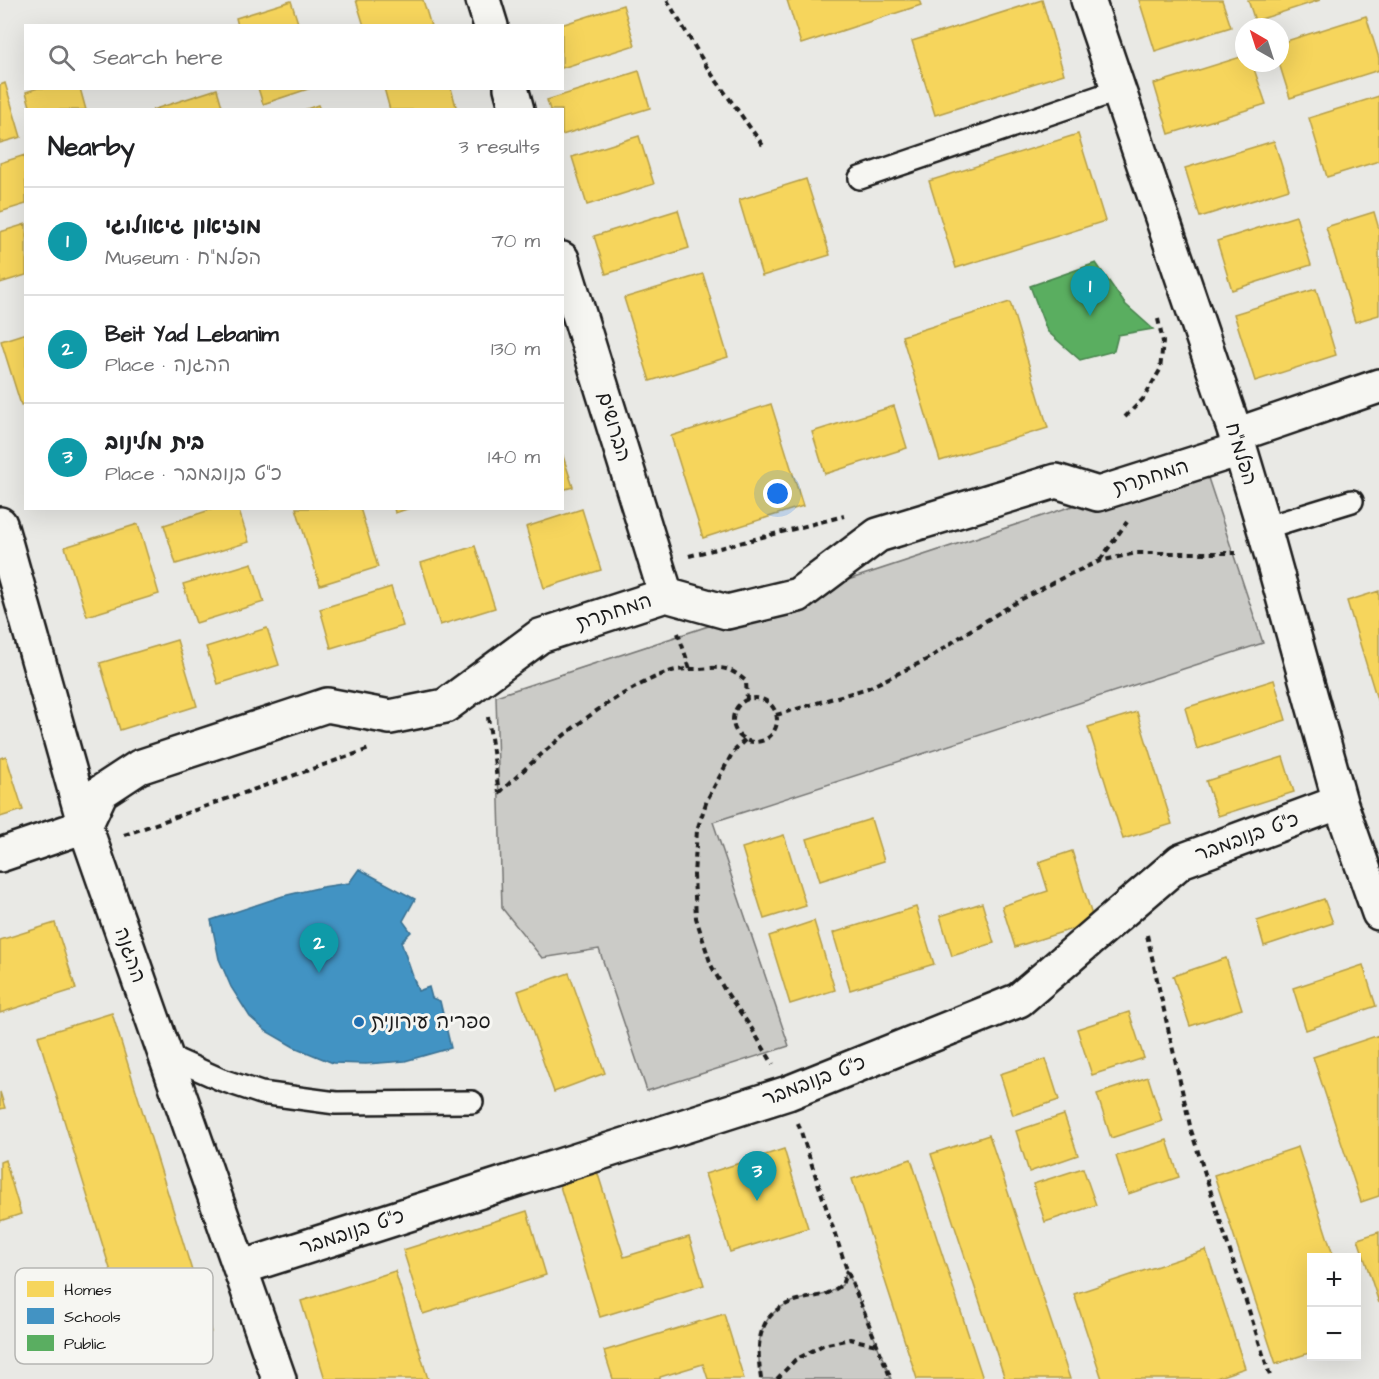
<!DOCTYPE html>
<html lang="en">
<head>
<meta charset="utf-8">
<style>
	body { margin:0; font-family:"Architects Daughter","Playpen Sans Hebrew",sans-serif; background:#f2f2f2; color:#202124 }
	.controls { position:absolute; right:18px; bottom:18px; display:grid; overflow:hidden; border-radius:0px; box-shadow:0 6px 24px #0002 }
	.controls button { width:54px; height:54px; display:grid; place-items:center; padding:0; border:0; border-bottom:2px solid #e0e0e0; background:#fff; color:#202124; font:30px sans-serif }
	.compass { position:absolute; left:1235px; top:18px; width:54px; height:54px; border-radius:50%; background:#fff; box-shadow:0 6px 24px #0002; rotate:321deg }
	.you { position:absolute; left:778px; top:494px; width:21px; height:21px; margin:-15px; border:4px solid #fff; border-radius:50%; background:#1a73e8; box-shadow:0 0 0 9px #1a73e833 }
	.badge { display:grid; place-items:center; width:39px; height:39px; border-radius:50%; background:#7c3aed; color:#fff; font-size:20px; font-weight:700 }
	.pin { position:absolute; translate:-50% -50px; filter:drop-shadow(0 2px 3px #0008) }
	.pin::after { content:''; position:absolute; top:32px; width:21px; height:18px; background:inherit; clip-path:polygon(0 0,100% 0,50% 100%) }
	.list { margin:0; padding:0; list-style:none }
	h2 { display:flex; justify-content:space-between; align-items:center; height:78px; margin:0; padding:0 24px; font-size:26px }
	h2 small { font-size:20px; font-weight:400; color:#757577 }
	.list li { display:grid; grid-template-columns:39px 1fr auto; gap:18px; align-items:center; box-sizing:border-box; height:108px; padding:0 24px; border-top:2px solid #e0e0e0 }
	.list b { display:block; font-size:22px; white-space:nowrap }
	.list p { margin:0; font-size:20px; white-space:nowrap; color:#757577 }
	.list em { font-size:20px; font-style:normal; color:#757577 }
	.icon { flex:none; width:33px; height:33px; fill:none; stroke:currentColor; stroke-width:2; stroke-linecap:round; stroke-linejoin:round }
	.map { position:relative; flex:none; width:1379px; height:1379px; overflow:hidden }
	.search { position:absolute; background:#fff; box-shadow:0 6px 24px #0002; left:24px; top:24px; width:540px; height:66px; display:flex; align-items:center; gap:15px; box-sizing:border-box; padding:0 21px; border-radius:0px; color:#757577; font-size:22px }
	.panel { position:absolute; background:#fff; box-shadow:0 6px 24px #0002; left:24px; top:108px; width:540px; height:402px; border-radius:0px }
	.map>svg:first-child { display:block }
	.green { fill:#cbcbc7; stroke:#747472; stroke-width:1.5 }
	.homes { fill:#f6d55c; stroke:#b59e49; stroke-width:1.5 }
	.schools { fill:#4393c3; stroke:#376f91; stroke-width:1.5 }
	.public { fill:#5aae61; stroke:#47824c; stroke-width:1.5 }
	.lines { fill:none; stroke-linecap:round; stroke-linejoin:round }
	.service-casing { stroke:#1c1c1c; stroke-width:26 }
	.minor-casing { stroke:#1c1c1c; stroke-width:38 }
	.path { stroke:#1c1c1c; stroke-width:4; stroke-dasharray:6 4.5; stroke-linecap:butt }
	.service { stroke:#f6f6f2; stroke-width:21 }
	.minor { stroke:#f6f6f2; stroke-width:33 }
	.poi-dot { fill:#1f6fb2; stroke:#f6f6f2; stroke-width:2 }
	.labels { text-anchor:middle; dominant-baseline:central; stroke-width:6; stroke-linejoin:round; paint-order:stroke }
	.street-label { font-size:20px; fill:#1c1c1c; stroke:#f6f6f2 }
	.poi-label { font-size:20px; fill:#1c1c1c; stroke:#f6f6f2; text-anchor:start }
	.key { fill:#f6f6f2; stroke:#b5b5b2; stroke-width:1.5 }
	.key-label { font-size:16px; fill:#1c1c1c }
</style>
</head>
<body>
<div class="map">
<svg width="1379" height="1379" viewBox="0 0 1379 1379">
	<rect width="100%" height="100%" fill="#e9e9e5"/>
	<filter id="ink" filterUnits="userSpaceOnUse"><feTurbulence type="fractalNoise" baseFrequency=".0167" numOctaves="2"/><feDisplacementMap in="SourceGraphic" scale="12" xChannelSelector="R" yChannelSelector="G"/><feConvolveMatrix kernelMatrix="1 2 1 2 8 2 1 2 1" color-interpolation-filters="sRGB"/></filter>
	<g filter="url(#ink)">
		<!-- green -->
		<path class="green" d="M 1203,463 L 1263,643 L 713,822 L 789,1046 L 647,1091 L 599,949 L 542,958 L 502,908 L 496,696 Z
			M 847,1270 L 891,1379 L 761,1379 C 757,1351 755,1320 785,1305 C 798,1298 812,1298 826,1294 C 831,1292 837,1288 842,1285 Z"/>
		<!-- homes -->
		<path class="homes" d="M 356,0 L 423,0 L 431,26 L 364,26 Z
			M 787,0 L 919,0 L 921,5 L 801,44 Z
			M 1042,0 L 1064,74 L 935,115 L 912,41 Z
			M 1139,0 L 1222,0 L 1231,27 L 1155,51 Z
			M 1248,0 L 1320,0 L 1255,21 Z
			M 291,1 L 299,26 L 238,26 L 236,18 Z
			M 623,5 L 635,45 L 562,68 L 562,26 L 558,26 Z
			M 1366,16 L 1379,58 L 1379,70 L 1290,98 L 1279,63 L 1280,63 L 1280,43 Z
			M 1244,56 L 1244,63 L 1252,63 L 1266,104 L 1169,134 L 1154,84 Z
			M 639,71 L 650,108 L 562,135 L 562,110 L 550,110 L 547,100 Z
			M 5,83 L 21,137 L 0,143 L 0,85 Z
			M 38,88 L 80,88 L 86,110 L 31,110 L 26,92 Z
			M 258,88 L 311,88 L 263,104 Z
			M 384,88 L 451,88 L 457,110 L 390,110 Z
			M 217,89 L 223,110 L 152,110 Z
			M 1379,96 L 1379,161 L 1327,177 L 1309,118 Z
			M 318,105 L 320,110 L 304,110 Z
			M 1078,134 L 1105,221 L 956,268 L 929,181 Z
			M 639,136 L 654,184 L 587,205 L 572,157 Z
			M 1274,141 L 1289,189 L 1200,217 L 1185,168 Z
			M 25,155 L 26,204 L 0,212 L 0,163 Z
			M 806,179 L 830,255 L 762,276 L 739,200 Z
			M 678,210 L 689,248 L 606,274 L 594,236 Z
			M 1374,212 L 1379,229 L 1379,315 L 1355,322 L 1326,227 Z
			M 1296,216 L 1311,265 L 1232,290 L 1217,241 Z
			M 26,224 L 26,275 L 0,283 L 0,232 Z
			M 703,274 L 728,357 L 650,381 L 624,298 Z
			M 1316,289 L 1336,355 L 1255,381 L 1234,314 Z
			M 1010,302 L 1048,428 L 940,461 L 902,336 Z
			M 26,333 L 26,404 L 21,405 L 1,341 Z
			M 771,404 L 803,506 L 703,538 L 671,436 Z
			M 894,406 L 907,448 L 825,474 L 812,432 Z
			M 562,453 L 573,487 L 562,490 Z
			M 216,508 L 238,508 L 249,542 L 176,564 L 164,525 Z
			M 296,508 L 360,508 L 378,567 L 320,585 Z
			M 394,508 L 410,508 L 395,513 Z
			M 582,509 L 601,570 L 544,588 L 526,527 Z
			M 138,524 L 159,594 L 87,616 L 65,547 Z
			M 475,546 L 495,608 L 440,625 L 421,563 Z
			M 252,563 L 264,602 L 196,623 L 183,584 Z
			M 391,587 L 403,626 L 331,648 L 320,609 Z
			M 1379,591 L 1379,706 L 1347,601 Z
			M 267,628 L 279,665 L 218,684 L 206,647 Z
			M 177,640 L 197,706 L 120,730 L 100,663 Z
			M 1274,680 L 1286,720 L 1197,749 L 1185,708 Z
			M 1137,712 L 1172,824 L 1123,839 L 1088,727 Z
			M 6,756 L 23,810 L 0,817 L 0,758 Z
			M 1283,757 L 1294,792 L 1218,816 L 1206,781 Z
			M 871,819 L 884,861 L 820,881 L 807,839 Z
			M 784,835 L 806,906 L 764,919 L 742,848 Z
			M 1072,851 L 1094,922 L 1015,947 L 1002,906 L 1048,891 L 1039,862 Z
			M 1324,899 L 1333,923 L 1264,946 L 1257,921 Z
			M 982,903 L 994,943 L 952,956 L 940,916 Z
			M 916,907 L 934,964 L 850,990 L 833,933 Z
			M 814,921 L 835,990 L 790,1004 L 769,936 Z
			M 55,923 L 76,989 L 0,1013 L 0,940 Z
			M 1226,958 L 1242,1009 L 1190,1026 L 1173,976 Z
			M 1363,965 L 1376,1006 L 1306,1030 L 1293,988 Z
			M 569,973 L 605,1073 L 554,1092 L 518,991 Z
			M 1129,1012 L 1144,1058 L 1092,1075 L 1077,1029 Z
			M 112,1013 L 211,1332 L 137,1356 L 38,1036 Z
			M 1379,1035 L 1379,1196 L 1361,1202 L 1313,1057 Z
			M 1046,1059 L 1059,1100 L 1013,1115 L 1000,1074 Z
			M 1148,1077 L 1162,1121 L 1111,1138 L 1097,1094 Z
			M 0,1092 L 5,1108 L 0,1109 Z
			M 1064,1115 L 1078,1155 L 1029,1172 L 1016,1131 Z
			M 989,1135 L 1070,1379 L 1005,1379 L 931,1154 Z
			M 1167,1140 L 1179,1177 L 1128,1194 L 1116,1156 Z
			M 1298,1147 L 1334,1258 L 1312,1258 L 1312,1352 L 1276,1364 L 1214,1175 Z
			M 784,1149 L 808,1228 L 730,1252 L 705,1174 Z
			M 911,1159 L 983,1379 L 917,1379 L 852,1179 Z
			M 5,1160 L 21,1214 L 0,1221 L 0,1162 Z
			M 1083,1168 L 1096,1205 L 1045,1222 L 1033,1184 Z
			M 597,1171 L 624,1257 L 689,1237 L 704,1285 L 600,1317 L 559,1183 Z
			M 527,1211 L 546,1275 L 423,1314 L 403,1250 Z
			M 1379,1232 L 1379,1303 L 1358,1239 Z
			M 1206,1250 L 1245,1368 L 1213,1379 L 1102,1379 L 1074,1294 Z
			M 395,1271 L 428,1379 L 325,1379 L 301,1301 Z
			M 724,1314 L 744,1379 L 708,1379 L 703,1364 L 660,1377 L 660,1379 L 613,1379 L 604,1351 Z"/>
		<!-- schools -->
		<path class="schools" d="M 359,869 L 415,899 L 403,921 L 411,932 L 401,942 L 418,991 L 429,987 L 432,998 L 440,1001 L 451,1048 L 405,1061 L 366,1064 L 333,1063 L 294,1047 L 266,1031 L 250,1017 L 231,987 L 219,959 L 211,920 L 283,896 L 322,887 L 349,883 Z"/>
		<!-- public -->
		<path class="public" d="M 1096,263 L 1125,304 L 1153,329 L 1118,335 L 1114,351 L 1080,360 L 1047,331 L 1030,286 Z"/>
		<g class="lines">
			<defs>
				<path id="service" d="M 860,178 L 1119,90
					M 1264,528 L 1352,501
					M 166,1055 L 222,1080 L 261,1093 L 336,1103 L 472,1102"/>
				<path id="minor" d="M 483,0 L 491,26
					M 1088,0 L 1236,435 L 1264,528 L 1340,802 L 1379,913
					M 511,88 L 517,110
					M 562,259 L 666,595
					M 1236,435 L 1379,386
					M 0,524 L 85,826 L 279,1379
					M 85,826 L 101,792 L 139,767 L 327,705 L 390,717 L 445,706 L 540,636 L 666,595 L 727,612 L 798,595 L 878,535 L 1056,481 L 1098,494 L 1240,449
					M 0,855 L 85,826
					M 240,1268 L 788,1093 L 1019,1000 L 1181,861 L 1340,802"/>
			</defs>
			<!-- service casing -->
			<use href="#service" class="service-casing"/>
			<!-- minor casing -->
			<use href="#minor" class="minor-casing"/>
			<!-- path -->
			<path class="path" d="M 667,0 L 708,69 L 764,147
				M 1125,417 L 1143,399 L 1160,370 L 1163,342 L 1158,319
				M 689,556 L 844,516
				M 1100,560 L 1127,522
				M 678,633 L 690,669
				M733 720a22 22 0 1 1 44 0a22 22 0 1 1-44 0Z
				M 776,715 L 868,688 L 928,659 L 969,631 L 1020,600 L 1068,575 L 1100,561 L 1136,553 L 1236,553
				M 488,717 L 499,793
				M 745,740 L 733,752 L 707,800 L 697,830 L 694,875 L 696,918 L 711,965 L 724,989 L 752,1029 L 773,1064
				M 499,793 C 541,754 583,715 634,688 C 647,681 662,673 676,670 C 684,669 692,669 700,669 C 722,667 728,666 746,681 L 747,700
				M 124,835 L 369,749
				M 1147,935 L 1191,1130 L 1271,1379
				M 798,1123 L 847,1270 L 891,1379
				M 761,1379 C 757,1351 755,1320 785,1305 C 798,1298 813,1298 826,1294 C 831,1292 837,1288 842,1285 L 847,1270
				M 777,1379 L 795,1360 L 823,1345 L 850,1339 L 877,1345"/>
			<!-- service -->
			<use href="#service" class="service"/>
			<!-- minor -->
			<use href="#minor" class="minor"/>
		</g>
	</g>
	<!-- markers -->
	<circle class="poi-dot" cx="359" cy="1022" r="6"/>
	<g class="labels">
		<!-- street labels -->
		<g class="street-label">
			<text transform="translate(614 427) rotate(73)">הברושים</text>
			<text transform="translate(1241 454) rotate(73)">הפלמ"ח</text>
			<text transform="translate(1151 477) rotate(-17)">המחתרת</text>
			<text transform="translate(614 612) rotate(-18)">המחתרת</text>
			<text transform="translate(1247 837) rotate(-20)">כ"ט בנובמבר</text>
			<text transform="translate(130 955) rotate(71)">ההגנה</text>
			<text transform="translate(814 1081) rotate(-21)">כ"ט בנובמבר</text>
			<text transform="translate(352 1232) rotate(-18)">כ"ט בנובמבר</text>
		</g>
		<!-- poi labels -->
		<g class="poi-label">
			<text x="371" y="1022">ספריה עירונית</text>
		</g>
	</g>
	<!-- legend -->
	<rect x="15" y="1268" width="198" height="96" rx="9" class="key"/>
	<rect x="27" y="1281" width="27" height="16" fill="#f6d55c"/>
	<rect x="27" y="1308" width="27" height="16" fill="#4393c3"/>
	<rect x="27" y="1335" width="27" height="16" fill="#5aae61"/>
	<g class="key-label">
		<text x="64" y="1295">Homes</text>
		<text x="64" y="1322">Schools</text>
		<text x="64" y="1349">Public</text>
	</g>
</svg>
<div class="controls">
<button>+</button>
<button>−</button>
</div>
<svg class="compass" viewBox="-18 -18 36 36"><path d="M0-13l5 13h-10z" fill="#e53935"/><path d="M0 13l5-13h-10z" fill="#757577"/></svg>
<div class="you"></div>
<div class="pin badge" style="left:1090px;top:316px;background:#0f9aa8">1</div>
<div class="pin badge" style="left:319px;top:973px;background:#0f9aa8">2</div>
<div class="pin badge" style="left:757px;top:1201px;background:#0f9aa8">3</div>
<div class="search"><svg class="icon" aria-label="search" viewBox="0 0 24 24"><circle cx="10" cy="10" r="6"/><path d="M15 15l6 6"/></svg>Search here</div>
<section class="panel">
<h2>Nearby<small>3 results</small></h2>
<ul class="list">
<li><span class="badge" style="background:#0f9aa8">1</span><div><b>מוזיאון גיאולוגי</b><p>Museum · הפלמ&quot;ח</p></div><em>70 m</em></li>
<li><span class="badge" style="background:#0f9aa8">2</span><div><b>Beit Yad Lebanim</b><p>Place · ההגנה</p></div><em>130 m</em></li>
<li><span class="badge" style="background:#0f9aa8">3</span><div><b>בית מלינוב</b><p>Place · כ&quot;ט בנובמבר</p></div><em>140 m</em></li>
</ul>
</section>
</div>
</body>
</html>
